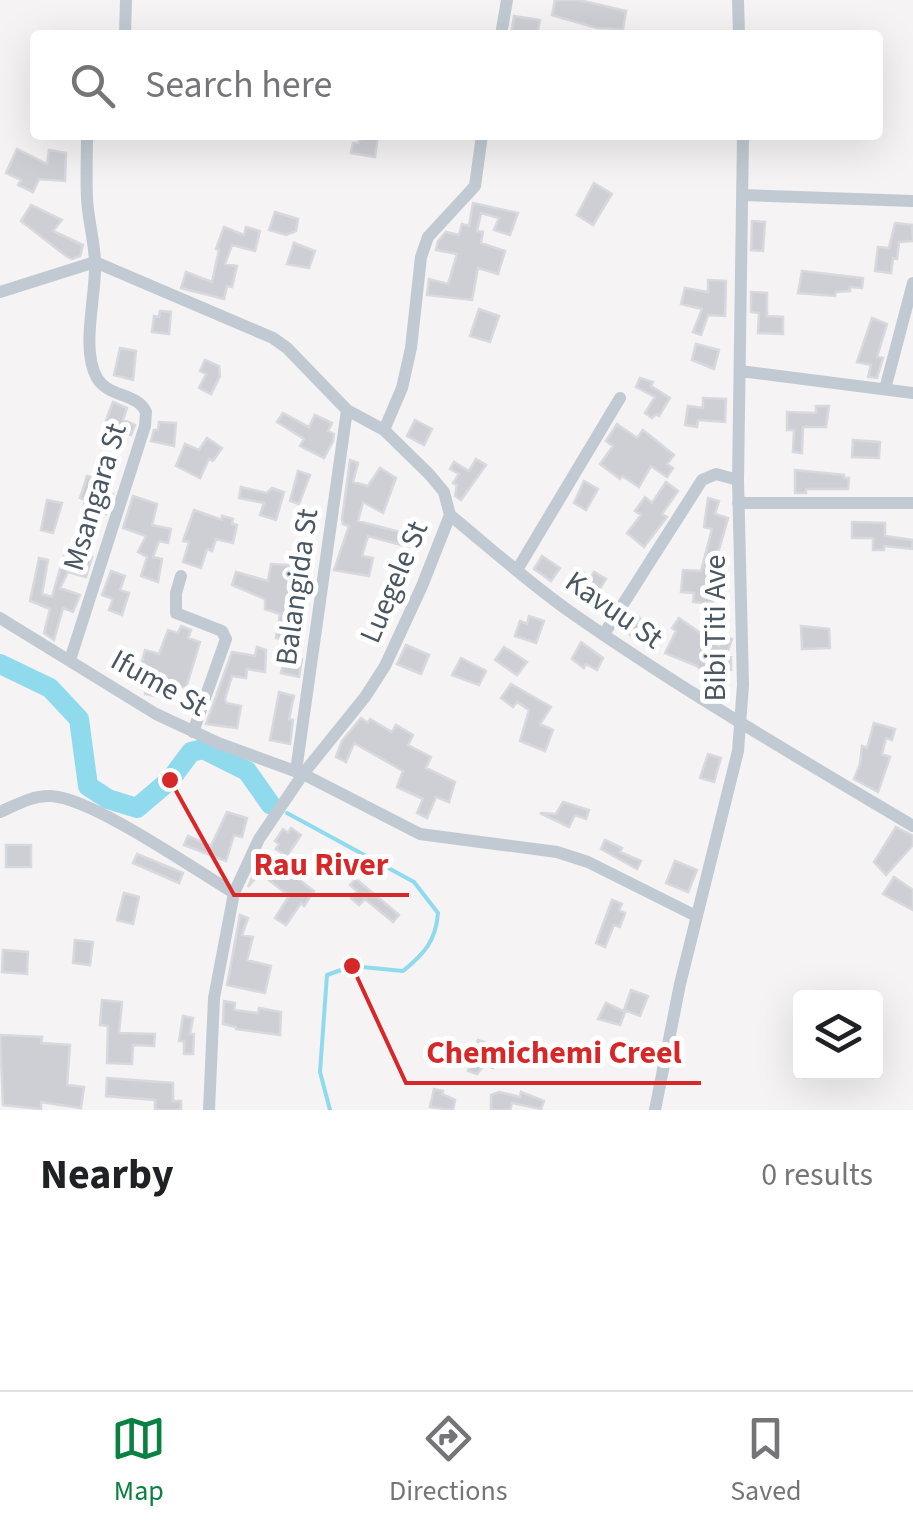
<!DOCTYPE html>
<html lang="en">
<head>
<meta charset="utf-8">
<style>
	body { margin:0; font-family:"Source Sans 3",sans-serif; background:#f2f2f2; color:#202124 }
	.controls { position:absolute; right:30px; bottom:30px; display:grid; overflow:hidden; border-radius:10px; box-shadow:0 10px 40px #0002 }
	.controls button { width:90px; height:90px; display:grid; place-items:center; padding:0; border:0; border-bottom:2px solid #e0e0e0; background:#fff; color:#202124; font:50px sans-serif }
	.list { margin:0; padding:0; list-style:none }
	h2 { display:flex; justify-content:space-between; align-items:center; height:130px; margin:0; padding:0 40px; font-size:42px }
	h2 small { font-size:32px; font-weight:400; color:#757577 }
	.icon { flex:none; width:55px; height:55px; fill:none; stroke:currentColor; stroke-width:2; stroke-linecap:round; stroke-linejoin:round }
	.map { position:relative; flex:none; width:913px; height:1110px; overflow:hidden }
	.search { position:absolute; background:#fff; box-shadow:0 10px 40px #0002; left:30px; right:30px; top:30px; height:110px; display:flex; align-items:center; gap:25px; box-sizing:border-box; padding:0 35px; border-radius:10px; color:#757577; font-size:38px }
	.sheet { height:280px; background:#fff }
	nav { display:flex; justify-content:space-around; align-items:center; box-sizing:border-box; height:140px; border-top:2px solid #e0e0e0; background:#fff; font-size:28px; color:#757577 }
	nav a { display:grid; justify-items:center; gap:5px }
	nav .on { color:#0b8043 }
	.map>svg:first-child { display:block }
	.lines { fill:none; stroke-linecap:round; stroke-linejoin:round }
	.stream { stroke:#90daee; stroke-width:4 }
	.river { stroke:#90daee; stroke-width:20 }
	.building { fill:#cdcfd5; stroke:#d7d9de; stroke-width:2.5 }
	.minor { stroke:#c1cad2; stroke-width:12 }
	.labels { text-anchor:middle; dominant-baseline:central; stroke-width:10; stroke-linejoin:round; paint-order:stroke }
	.street-label { font-size:30px; fill:#4a5661; stroke:#fff }
	.leader { fill:none; stroke:#d62828; stroke-width:4 }
	.callout-dot { fill:#d62828; stroke:#fff; stroke-width:4 }
	.callout-label { font-size:32px; text-anchor:middle; font-weight:bold; fill:#d62828; stroke:#fff; stroke-width:10; stroke-linejoin:round; paint-order:stroke }
</style>
</head>
<body>
<div class="map">
<svg width="913" height="1110" viewBox="0 0 913 1110">
	<rect width="100%" height="100%" fill="#f5f3f3"/>
	<g class="lines">
		<!-- stream -->
		<path class="stream" d="M 287,813 L 414,882 L 438,913 C 436,941 424,954 403,971 L 352,966 L 327,975 L 320,1072 L 330,1110"/>
		<!-- river -->
		<path class="river" d="M 0,664 L 50,688 L 79,719 L 88,786 L 108,799 L 137,808 L 170,780 L 191,752 L 203,749 L 247,771 L 271,805"/>
	</g>
	<!-- building -->
	<path class="building" d="M 555,0 L 579,0 L 626,11 L 623,29 L 597,28 L 552,15 Z
		M 514,16 L 540,20 L 537,35 L 511,35 Z
		M 364,135 L 378,135 L 375,157 L 351,153 L 353,143 L 358,143 Z
		M 17,149 L 47,164 L 49,150 L 66,153 L 65,181 L 39,179 L 33,192 L 18,185 L 21,180 L 6,173 Z
		M 594,183 L 612,194 L 593,225 L 577,215 Z
		M 473,203 L 518,213 L 510,235 L 494,230 L 499,218 L 481,213 L 477,231 L 483,232 L 481,243 L 505,251 L 498,274 L 478,268 L 472,300 L 427,295 L 429,279 L 448,284 L 457,254 L 436,250 L 438,241 L 446,232 L 459,235 L 462,224 L 469,226 Z
		M 31,205 L 62,220 L 53,231 L 83,245 L 80,256 L 72,259 L 66,256 L 21,221 Z
		M 275,212 L 298,219 L 296,231 L 286,235 L 269,230 Z
		M 752,221 L 765,222 L 763,251 L 751,250 Z
		M 895,223 L 912,225 L 913,241 L 899,242 L 897,259 L 893,258 L 891,273 L 875,271 L 878,247 L 889,248 Z
		M 224,227 L 244,235 L 246,227 L 260,231 L 255,251 L 232,245 L 225,264 L 237,266 L 232,287 L 227,286 L 224,299 L 181,288 L 186,272 L 212,282 L 219,250 L 216,249 Z
		M 294,243 L 315,251 L 309,268 L 287,264 Z
		M 802,271 L 863,278 L 862,288 L 850,287 L 850,291 L 836,292 L 835,296 L 798,293 Z
		M 708,280 L 726,281 L 725,316 L 708,315 L 701,335 L 693,332 L 702,309 L 681,304 L 685,288 L 708,292 Z
		M 751,292 L 767,293 L 767,316 L 783,317 L 783,334 L 758,333 L 759,313 L 751,312 Z
		M 479,309 L 499,316 L 490,342 L 470,336 Z
		M 160,311 L 171,312 L 169,334 L 152,332 L 154,316 L 159,317 Z
		M 872,318 L 887,324 L 877,357 L 883,358 L 877,378 L 868,377 L 871,365 L 857,362 Z
		M 696,344 L 719,350 L 714,369 L 692,360 Z
		M 120,348 L 136,351 L 133,380 L 114,375 Z
		M 205,360 L 219,366 L 220,376 L 211,394 L 199,388 L 206,374 L 200,371 Z
		M 640,378 L 653,382 L 651,386 L 670,398 L 659,416 L 656,414 L 652,418 L 645,413 L 655,397 L 636,387 Z
		M 703,398 L 726,399 L 725,422 L 698,420 L 697,427 L 685,425 L 688,406 L 703,408 Z
		M 113,402 L 127,408 L 123,420 L 135,425 L 131,435 L 103,428 Z
		M 816,406 L 829,406 L 826,427 L 803,427 L 802,453 L 793,452 L 794,430 L 787,430 L 787,412 L 816,413 Z
		M 283,413 L 309,427 L 315,415 L 332,423 L 328,431 L 334,434 L 333,441 L 324,458 L 300,446 L 304,439 L 277,422 Z
		M 415,420 L 432,429 L 424,445 L 407,436 Z
		M 159,422 L 176,423 L 174,446 L 151,441 L 154,430 L 158,430 Z
		M 617,424 L 637,438 L 643,430 L 674,455 L 667,464 L 673,468 L 667,477 L 651,466 L 639,487 L 622,476 L 620,479 L 600,464 L 613,446 L 606,441 Z
		M 207,438 L 222,448 L 213,461 L 209,459 L 200,478 L 176,466 L 185,444 L 199,450 Z
		M 853,440 L 880,442 L 879,458 L 852,457 Z
		M 476,459 L 486,465 L 461,500 L 455,496 L 457,485 L 453,483 L 459,474 L 450,469 L 454,462 L 469,471 Z
		M 350,460 L 358,463 L 353,482 L 368,486 L 380,468 L 396,478 L 383,513 L 363,502 L 358,521 L 415,536 L 412,548 L 368,536 L 362,556 L 373,558 L 369,576 L 334,570 L 349,526 L 343,524 L 342,519 Z
		M 795,470 L 844,475 L 844,478 L 849,478 L 848,489 L 806,489 L 806,493 L 795,493 Z
		M 298,471 L 310,475 L 299,504 L 290,501 Z
		M 87,476 L 97,479 L 95,489 L 113,494 L 106,514 L 83,507 L 86,500 L 80,498 Z
		M 584,481 L 598,489 L 586,510 L 574,503 Z
		M 666,482 L 678,491 L 662,514 L 667,517 L 644,547 L 627,533 L 641,515 L 635,511 L 645,497 L 652,503 Z
		M 241,487 L 267,493 L 272,488 L 284,492 L 276,520 L 260,515 L 264,503 L 239,498 Z
		M 133,496 L 157,504 L 152,525 L 171,529 L 168,543 L 159,541 L 153,557 L 162,559 L 158,582 L 141,576 L 147,557 L 138,552 L 146,536 L 123,528 Z
		M 708,498 L 719,501 L 715,514 L 728,518 L 718,553 L 724,554 L 720,576 L 713,575 L 713,602 L 703,603 L 693,602 L 694,593 L 681,592 L 683,570 L 701,571 L 712,529 L 704,527 Z
		M 47,500 L 62,503 L 53,533 L 41,530 Z
		M 194,510 L 222,520 L 222,516 L 233,519 L 232,524 L 237,525 L 233,543 L 216,539 L 212,551 L 207,549 L 201,568 L 183,562 L 189,542 L 183,541 Z
		M 852,522 L 885,523 L 885,536 L 913,540 L 912,549 L 884,546 L 884,550 L 873,550 L 873,538 L 852,538 Z
		M 66,548 L 92,557 L 86,577 L 68,572 L 60,588 L 80,595 L 73,612 L 63,608 L 54,640 L 44,633 L 50,609 L 30,601 L 39,558 L 48,560 L 42,594 L 52,597 Z
		M 542,556 L 560,568 L 551,581 L 534,569 Z
		M 271,564 L 287,565 L 305,572 L 296,641 L 276,638 L 280,614 L 265,609 L 265,599 L 232,585 L 236,572 L 268,581 Z
		M 111,571 L 125,576 L 120,590 L 129,593 L 122,615 L 109,610 L 113,599 L 102,595 Z
		M 583,572 L 591,577 L 594,572 L 606,579 L 592,601 L 572,589 Z
		M 628,614 L 635,618 L 637,615 L 647,626 L 638,640 L 620,628 Z
		M 529,616 L 544,621 L 536,643 L 515,636 L 520,621 L 527,624 Z
		M 679,618 L 719,646 L 724,636 L 732,639 L 726,656 L 731,657 L 731,670 L 717,669 L 717,678 L 708,677 L 697,666 L 665,653 L 676,631 L 672,628 Z
		M 181,626 L 191,630 L 188,638 L 200,642 L 186,688 L 157,681 L 155,696 L 145,694 L 150,668 L 141,666 L 145,650 L 159,654 L 168,630 L 178,633 Z
		M 801,626 L 829,629 L 830,648 L 802,649 Z
		M 581,642 L 603,658 L 597,670 L 586,664 L 584,668 L 572,659 Z
		M 406,645 L 429,655 L 421,674 L 397,664 Z
		M 257,647 L 266,650 L 265,672 L 247,669 L 246,678 L 232,676 L 225,699 L 226,703 L 241,706 L 237,728 L 206,724 L 232,652 L 255,656 Z
		M 504,647 L 527,662 L 517,675 L 495,660 Z
		M 285,655 L 302,659 L 299,677 L 281,673 Z
		M 461,658 L 486,671 L 479,685 L 452,675 Z
		M 511,684 L 551,707 L 540,724 L 553,730 L 545,751 L 520,741 L 529,710 L 517,702 L 513,707 L 501,698 Z
		M 279,692 L 294,696 L 289,719 L 293,720 L 290,744 L 270,740 Z
		M 361,718 L 368,723 L 370,719 L 392,732 L 396,725 L 413,735 L 408,745 L 431,757 L 426,768 L 455,782 L 449,802 L 436,797 L 427,818 L 417,813 L 423,799 L 397,787 L 403,771 L 354,743 L 346,762 L 336,757 L 342,741 Z
		M 874,723 L 895,729 L 892,740 L 886,738 L 882,754 L 890,757 L 878,792 L 854,779 L 860,764 L 862,746 L 867,748 Z
		M 708,754 L 721,758 L 714,782 L 700,778 Z
		M 563,802 L 589,810 L 586,819 L 575,815 L 569,827 L 540,813 L 556,814 Z
		M 227,812 L 247,818 L 242,837 L 234,835 L 226,861 L 184,845 L 188,836 L 211,846 Z
		M 896,827 L 913,836 L 913,845 L 886,875 L 874,862 Z
		M 291,828 L 301,835 L 287,856 L 276,849 L 279,844 L 275,841 L 283,829 L 288,833 Z
		M 605,840 L 622,848 L 620,852 L 641,861 L 637,869 L 601,849 Z
		M 6,845 L 31,845 L 31,867 L 6,867 Z
		M 137,854 L 183,873 L 179,883 L 133,863 Z
		M 260,860 L 269,868 L 274,861 L 314,891 L 304,906 L 301,903 L 286,925 L 275,918 L 289,896 L 260,873 L 248,887 Z
		M 675,861 L 697,870 L 688,892 L 666,883 Z
		M 894,877 L 913,890 L 913,910 L 883,894 Z
		M 356,879 L 399,915 L 393,922 L 365,899 L 359,905 L 351,898 L 357,891 L 350,885 Z
		M 124,893 L 139,897 L 133,924 L 117,920 Z
		M 612,900 L 622,904 L 619,910 L 625,913 L 620,927 L 614,925 L 605,947 L 596,943 Z
		M 240,915 L 248,918 L 242,935 L 253,937 L 247,960 L 271,966 L 265,993 L 227,985 Z
		M 75,940 L 93,942 L 90,965 L 73,963 Z
		M 3,950 L 28,952 L 27,974 L 2,972 Z
		M 631,990 L 648,996 L 640,1016 L 624,1010 Z
		M 102,1000 L 122,1002 L 119,1033 L 155,1034 L 154,1046 L 133,1045 L 132,1064 L 107,1063 L 108,1026 L 100,1025 Z
		M 224,1001 L 235,1003 L 234,1010 L 258,1013 L 259,1008 L 281,1012 L 280,1035 L 236,1029 L 236,1027 L 223,1024 Z
		M 606,1003 L 625,1012 L 620,1025 L 598,1019 Z
		M 183,1016 L 193,1018 L 190,1034 L 194,1034 L 193,1054 L 184,1054 L 184,1041 L 179,1041 Z
		M 0,1035 L 42,1037 L 41,1043 L 70,1045 L 67,1085 L 84,1087 L 81,1108 L 41,1102 L 41,1109 L 3,1105 Z
		M 478,1040 L 492,1045 L 490,1050 L 498,1053 L 493,1068 L 484,1065 L 477,1074 L 468,1071 Z
		M 107,1078 L 173,1083 L 173,1101 L 181,1101 L 181,1110 L 155,1110 L 155,1100 L 106,1096 Z
		M 434,1089 L 443,1091 L 442,1094 L 455,1100 L 453,1110 L 430,1107 Z
		M 499,1092 L 520,1097 L 521,1092 L 544,1101 L 541,1109 L 512,1103 L 510,1110 L 491,1110 L 491,1095 Z"/>
	<g class="lines">
		<!-- minor -->
		<path class="minor" d="M 738,0 L 739,35
			M 125,35 L 126,0
			M 501,35 L 507,0
			M 743,195 L 913,201
			M 0,292 L 95,262 L 273,338 L 287,348 L 347,410 L 384,430 L 429,474 L 444,492 L 450,515 L 422,586 L 385,666 L 365,697 L 303,774 L 259,839 L 234,893 L 214,998 L 209,1110
			M 740,371 L 913,393
			M 885,389 L 913,283
			M 384,430 L 402,388 L 411,348 L 421,257 L 428,237 L 475,186 L 482,135
			M 738,503 L 913,503
			M 450,515 C 489,547 528,582 569,611 C 680,689 797,757 913,826
			M 517,570 L 620,398
			M 181,576 L 176,593 L 176,613 L 222,631 L 226,639 L 193,732
			M 0,618 L 156,714 L 218,743 L 303,774 L 420,834 L 557,852 L 588,862 L 696,916
			M 604,634 L 702,480 L 716,474 L 738,480
			M 70,660 L 145,426 L 146,412 C 136,392 109,398 97,378 C 80,348 97,294 95,261 C 94,240 88,219 87,198 C 86,177 87,156 87,135
			M 296,771 L 347,410
			M 0,812 C 16,805 33,795 51,796 C 92,798 194,869 234,893
			M 655,1110 L 680,984 L 738,751 L 743,685 L 738,480 L 743,135"/>
	</g>
	<g class="labels">
		<!-- street labels -->
		<g class="street-label">
			<text transform="translate(95 497) rotate(-73)">Msangara St</text>
			<text transform="translate(394 582) rotate(-67)">Luegele St</text>
			<text transform="translate(297 587) rotate(-82)">Balangida St</text>
			<text transform="translate(614 610) rotate(35)">Kavuu St</text>
			<text transform="translate(715 628) rotate(-90)">Bibi Titi Ave</text>
			<text transform="translate(159 683) rotate(29)">Ifume St</text>
		</g>
	</g>
	<!-- callouts -->
	<path class="leader" d="M170 780L234 895H409M352 966L406 1083H701"/>
	<g class="callout-dot">
		<circle cx="170" cy="780" r="10"/>
		<circle cx="352" cy="966" r="10"/>
	</g>
	<g class="callout-label">
		<text x="321" y="875">Rau River</text>
		<text x="554" y="1063">Chemichemi Creel</text>
	</g>
</svg>
<div class="controls">
<button><svg class="icon" aria-label="layers" viewBox="0 0 24 24"><path d="M12 4l9 5-9 5-9-5zM3 14l9 5 9-5"/></svg></button>
</div>
<div class="search"><svg class="icon" aria-label="search" viewBox="0 0 24 24"><circle cx="10" cy="10" r="6"/><path d="M15 15l6 6"/></svg>Search here</div>
</div>
<section class="sheet">
<h2>Nearby<small>0 results</small></h2>
<ul class="list">
</ul>
</section>
<nav>
<a class="on"><svg class="icon" aria-label="map" viewBox="0 0 24 24"><path d="M3 6l6-2 6 2 6-2v14l-6 2-6-2-6 2zM9 4v14M15 6v14"/></svg>Map</a>
<a><svg class="icon" aria-label="directions" viewBox="0 0 24 24"><path d="M12 3l9 9-9 9-9-9zM9 14v-3h6M13 9l2 2-2 2"/></svg>Directions</a>
<a><svg class="icon" aria-label="saved" viewBox="0 0 24 24"><path d="M7 4h10v16l-5-4-5 4z"/></svg>Saved</a>
</nav>
</body>
</html>
